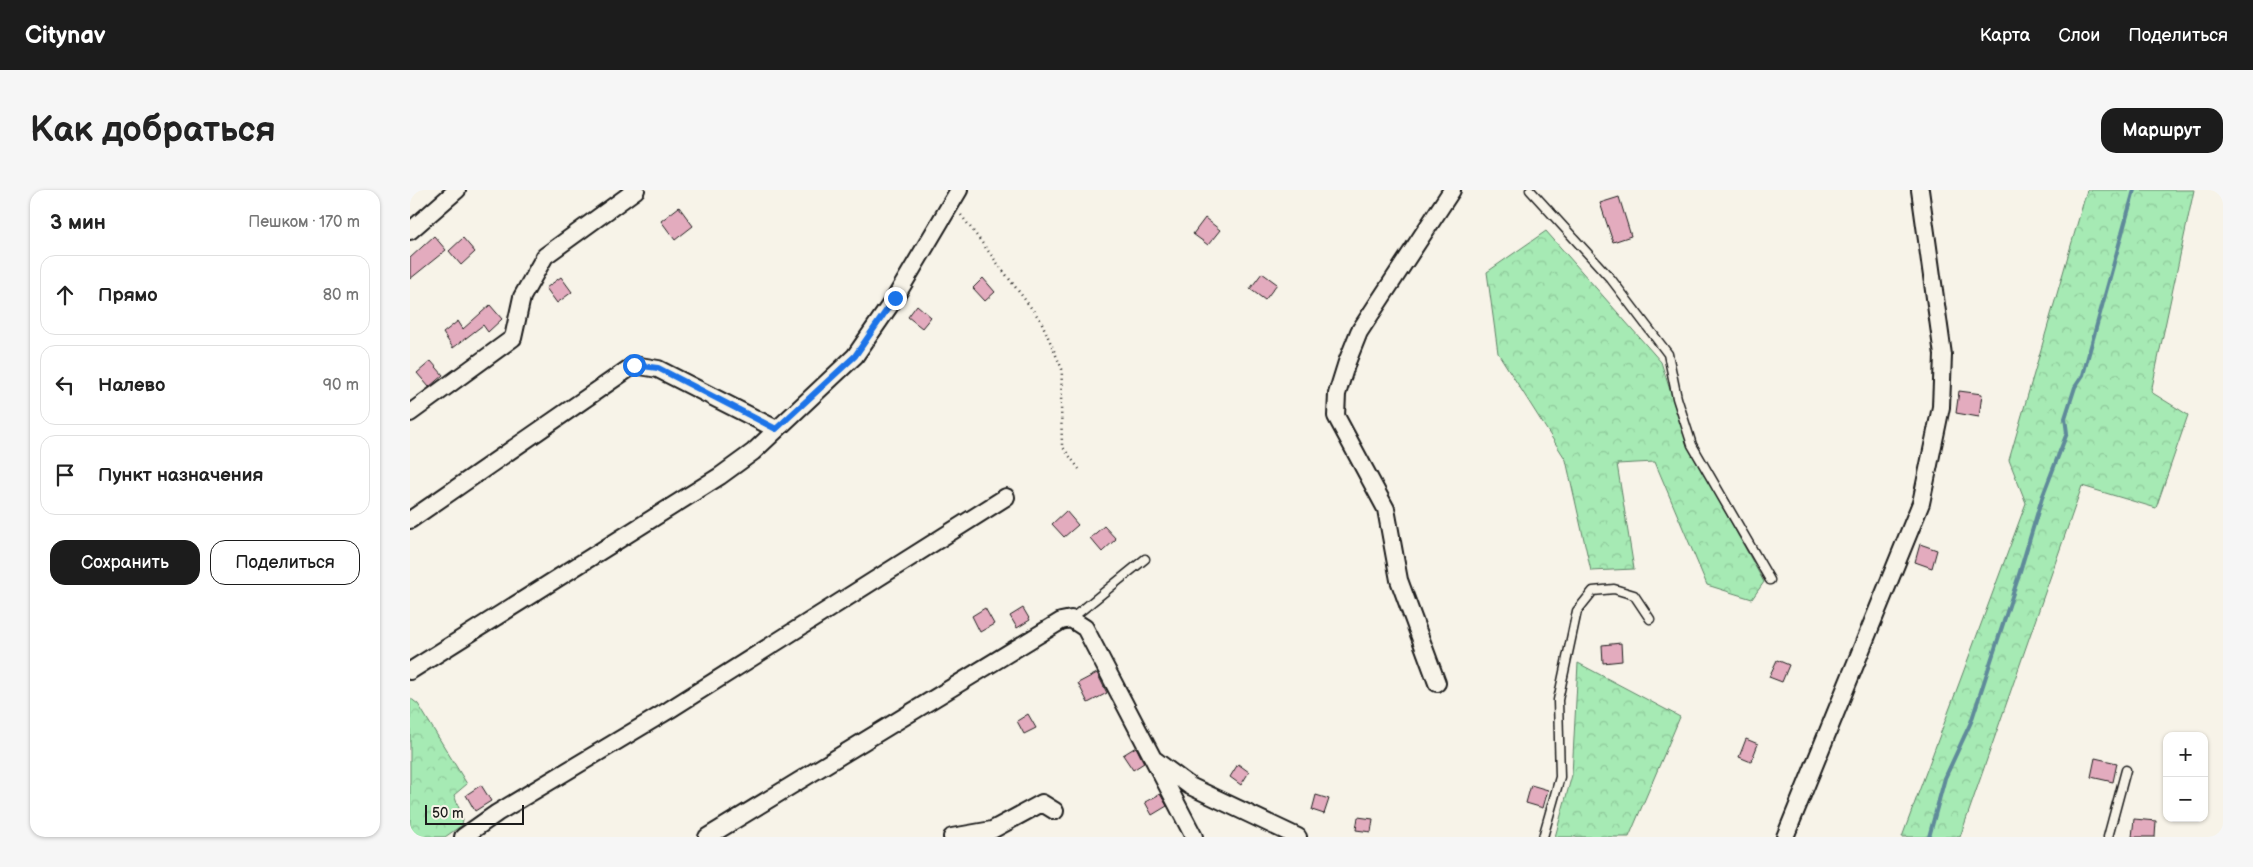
<!DOCTYPE html>
<html lang="ru">
<head>
<meta charset="utf-8">
<style>
	body { margin:0; font-family:"Balsamiq Sans",sans-serif; background:#f6f6f6; color:#222 }
	.controls { position:absolute; right:15px; bottom:15px; display:grid; overflow:hidden; border-radius:10px; box-shadow:0 1px 4px #0004 }
	.controls button { width:45px; height:45px; display:grid; place-items:center; padding:0; border:0; border-bottom:1px solid #e0e0e0; background:#fff; color:#222; font:25px sans-serif }
	.scale { position:absolute; left:15px; bottom:12px; width:99px; box-sizing:border-box; padding-left:5px; border:2px solid #1c1c1c; border-top:0; font-size:14px; line-height:18px; white-space:nowrap; color:#1c1c1c; -webkit-text-stroke:4px #f7f3e8; paint-order:stroke }
	.stop { position:absolute; width:15px; height:15px; margin:-11px; border:4px solid #1a73e8; border-radius:50%; background:#fff }
	.stop.end { background:#1a73e8; border-color:#fff; box-shadow:0 1px 5px #0008 }
	.list { margin:0; padding:0; list-style:none }
	h2 { display:flex; justify-content:space-between; align-items:center; height:65px; margin:0; padding:0 20px; font-size:21px }
	h2 small { font-size:16px; font-weight:400; color:#767676 }
	.list li { display:grid; grid-template-columns:32px 1fr auto; gap:15px; align-items:center; box-sizing:border-box; height:80px; margin:0 10px 10px; padding:0 10px; border:1px solid #e0e0e0; border-radius:15px }
	.list b { display:block; font-size:19px; white-space:nowrap }
	.list em { font-size:16px; font-style:normal; color:#767676 }
	.actions { display:flex; gap:10px; padding:15px 20px }
	.actions a { flex:1; padding:11px 0; border:1px solid #1c1c1c; border-radius:15px; text-align:center; font-size:18px; color:#1c1c1c }
	.actions .main { background:#1c1c1c; color:#fff }
	.icon { flex:none; width:28px; height:28px; fill:none; stroke:currentColor; stroke-width:2; stroke-linecap:round; stroke-linejoin:round }
	.map { position:relative; flex:none; width:1813px; height:647px; overflow:hidden; border-radius:15px }
	header { display:flex; align-items:center; gap:30px; box-sizing:border-box; height:70px; padding:0 25px; background:#1c1c1c; color:#fff }
	header strong { font-size:24px }
	nav { display:flex; gap:28px; margin-inline-start:auto; font-size:18px }
	.intro { display:flex; align-items:center; justify-content:space-between; box-sizing:border-box; height:120px; padding:0 30px }
	h1 { margin:0; font-size:35px }
	.button { padding:12px 22px; border-radius:15px; background:#1c1c1c; color:#fff; font-size:18px; font-weight:700 }
	main { display:flex; gap:30px; padding:0 30px }
	aside { flex:1; background:#fff; border-radius:15px; box-shadow:0 1px 4px #0004 }
	.map>svg:first-child { display:block }
	.forest { fill:url(#forest-crowns); stroke:#618368 }
	.lines { fill:none; stroke-linecap:round; stroke-linejoin:round }
	.stream { stroke:#5f8a9a; stroke-width:4 }
	.building { fill:#e3abbe; stroke:#1c1c1c }
	.lane-casing { stroke:#1c1c1c; stroke-width:11 }
	.street-casing { stroke:#1c1c1c; stroke-width:20 }
	.path { stroke:#1c1c1c; stroke-width:2.5; stroke-dasharray:1 4; stroke-linecap:butt }
	.lane { stroke:#f7f3e8; stroke-width:8 }
	.street { stroke:#f7f3e8; stroke-width:16 }
	.route { stroke:#1a73e8; stroke-width:6 }
</style>
</head>
<body>
<header>
<strong>Citynav</strong>
<nav><a>Карта</a><a>Слои</a><a>Поделиться</a></nav>
</header>
<div class="intro"><h1>Как добраться</h1><a class="button">Маршрут</a></div>
<main>
<aside>
<h2>3 мин<small>Пешком · 170 m</small></h2>
<ul class="list">
<li><svg class="icon" aria-label="ahead" viewBox="0 0 24 24"><path d="M12 20V5M6 11l6-6 6 6"/></svg><div><b>Прямо</b></div><em>80 m</em></li>
<li><svg class="icon" aria-label="left" viewBox="0 0 24 24"><path d="M17 20v-9H6M10 6l-5 5 5 5"/></svg><div><b>Налево</b></div><em>90 m</em></li>
<li><svg class="icon" aria-label="arrive" viewBox="0 0 24 24"><path d="M6 21V4h12l-3 4 3 4H6"/></svg><div><b>Пункт назначения</b></div></li>
</ul>
<div class="actions"><a class="main">Сохранить</a><a>Поделиться</a></div>
</aside>
<div class="map">
<svg width="1813" height="647" viewBox="0 0 1813 647">
	<defs>
		<pattern id="forest-crowns" width="20" height="18" patternUnits="userSpaceOnUse" patternTransform="scale(1.25)"><rect width="20" height="18" fill="#a6eab4"/><path d="M2 6a3 3 0 1 1 6 0M12 15a3 3 0 1 1 6 0" fill="none" stroke="#8ec89a"/></pattern>
	</defs>
	<rect width="100%" height="100%" fill="#f7f3e8"/>
	<filter id="ink" filterUnits="userSpaceOnUse"><feTurbulence type="fractalNoise" baseFrequency=".02" numOctaves="2"/><feDisplacementMap in="SourceGraphic" scale="10" xChannelSelector="R" yChannelSelector="G"/><feConvolveMatrix kernelMatrix="1 2 1 2 8 2 1 2 1" color-interpolation-filters="sRGB"/></filter>
	<g filter="url(#ink)">
		<!-- forest -->
		<path class="forest" d="M 1677,0 L 1784,0 L 1741,202 L 1778,225 L 1746,318 L 1672,296 L 1550,647 L 1492,647 L 1616,313 L 1599,270 Z
			M 1136,41 L 1251,172 L 1277,253 L 1354,392 L 1342,409 L 1297,395 L 1245,272 L 1207,274 L 1224,379 L 1181,381 L 1156,270 L 1088,163 L 1077,82 Z
			M 1168,473 L 1270,527 L 1219,647 L 1145,647 L 1162,585 Z
			M 0,508 L 8,514 L 57,594 L 44,605 L 53,629 L 52,635 L 35,647 L 0,647 Z"/>
		<g class="lines">
			<!-- stream -->
			<path class="stream" d="M 1519,647 L 1535,588 L 1561,532 L 1608,388 L 1632,308 L 1657,243 L 1655,228 L 1665,197 L 1673,185 L 1724,0"/>
		</g>
		<!-- building -->
		<path class="building" d="M 1209,7 L 1221,46 L 1203,52 L 1190,13 Z
			M 269,17 L 283,36 L 265,50 L 251,31 Z
			M 795,28 L 810,40 L 798,55 L 783,44 Z
			M 24,46 L 36,60 L 0,89 L 0,68 Z
			M 53,48 L 65,62 L 51,75 L 39,61 Z
			M 852,83 L 867,94 L 855,110 L 840,99 Z
			M 151,87 L 162,102 L 147,113 L 136,98 Z
			M 573,88 L 585,102 L 575,111 L 563,98 Z
			M 80,115 L 92,129 L 78,142 L 73,135 L 43,158 L 33,143 L 48,131 L 53,139 Z
			M 507,115 L 521,127 L 512,138 L 498,127 Z
			M 21,171 L 33,185 L 19,197 L 7,183 Z
			M 1549,201 L 1572,204 L 1569,227 L 1546,223 Z
			M 656,321 L 668,335 L 654,347 L 642,334 Z
			M 694,336 L 706,349 L 692,362 L 680,348 Z
			M 1510,354 L 1527,360 L 1522,378 L 1505,372 Z
			M 575,418 L 584,434 L 570,442 L 562,426 Z
			M 613,418 L 620,430 L 607,438 L 600,426 Z
			M 1211,453 L 1212,471 L 1193,473 L 1192,455 Z
			M 1367,470 L 1379,475 L 1372,492 L 1359,487 Z
			M 687,483 L 697,503 L 678,513 L 668,493 Z
			M 618,524 L 626,538 L 614,544 L 607,531 Z
			M 1336,549 L 1348,554 L 1341,572 L 1329,567 Z
			M 726,557 L 734,573 L 723,580 L 713,565 Z
			M 1685,568 L 1707,573 L 1703,592 L 1681,587 Z
			M 828,574 L 839,582 L 831,595 L 820,587 Z
			M 71,595 L 81,611 L 65,621 L 56,605 Z
			M 1121,595 L 1138,600 L 1133,618 L 1116,613 Z
			M 750,604 L 757,616 L 742,625 L 735,612 Z
			M 906,605 L 919,609 L 914,624 L 902,620 Z
			M 948,627 L 963,629 L 961,642 L 946,640 Z
			M 1724,629 L 1746,631 L 1745,647 L 1722,647 Z"/>
		<g class="lines">
			<defs>
				<path id="lane" d="M 1120,0 L 1201,89 L 1258,164 L 1267,208 L 1282,255 L 1360,390
					M 661,429 L 735,369
					M 1133,647 L 1150,587 L 1148,510 L 1167,421 L 1183,401 L 1204,399 L 1224,405 L 1240,429
					M 1698,647 L 1716,580"/>
				<path id="street" d="M 0,41 L 47,0
					M 0,223 L 103,148 L 112,107 L 135,66 L 226,0
					M 0,330 L 224,175 L 248,179 L 366,239
					M 0,481 L 310,286 L 343,262 L 445,166 L 485,108 L 549,0
					M 1027,493 L 989,390 L 976,319 L 926,226 L 927,204 L 937,172 L 949,142 L 1042,0
					M 745,570 L 780,596 L 888,647
					M 53,647 L 87,623 L 259,520 L 596,307
					M 297,647 L 651,431 L 661,429 L 675,438 L 784,647
					M 542,647 L 582,640 L 632,613 L 645,621
					M 1375,647 L 1511,313 L 1531,217 L 1533,165 L 1510,0"/>
			</defs>
			<!-- lane casing -->
			<use href="#lane" class="lane-casing"/>
			<!-- street casing -->
			<use href="#street" class="street-casing"/>
			<!-- path -->
			<path class="path" d="M 551,25 L 631,131 L 652,179 L 651,214 L 652,256 L 669,279"/>
			<!-- lane -->
			<use href="#lane" class="lane"/>
			<!-- street -->
			<use href="#street" class="street"/>
		</g>
	</g>
	<g class="lines" filter="url(#ink)">
		<!-- route -->
		<path class="route" d="M 224,175 L 248,178 L 366,239 L 445,166 L 485,108"/>
	</g>
</svg>
<div class="controls">
<button>+</button>
<button>−</button>
</div>
<div class="scale">50 m</div>
<div class="stop" style="left:224px;top:175px"></div>
<div class="stop end" style="left:485px;top:108px"></div>
</div>
</main>
</body>
</html>
